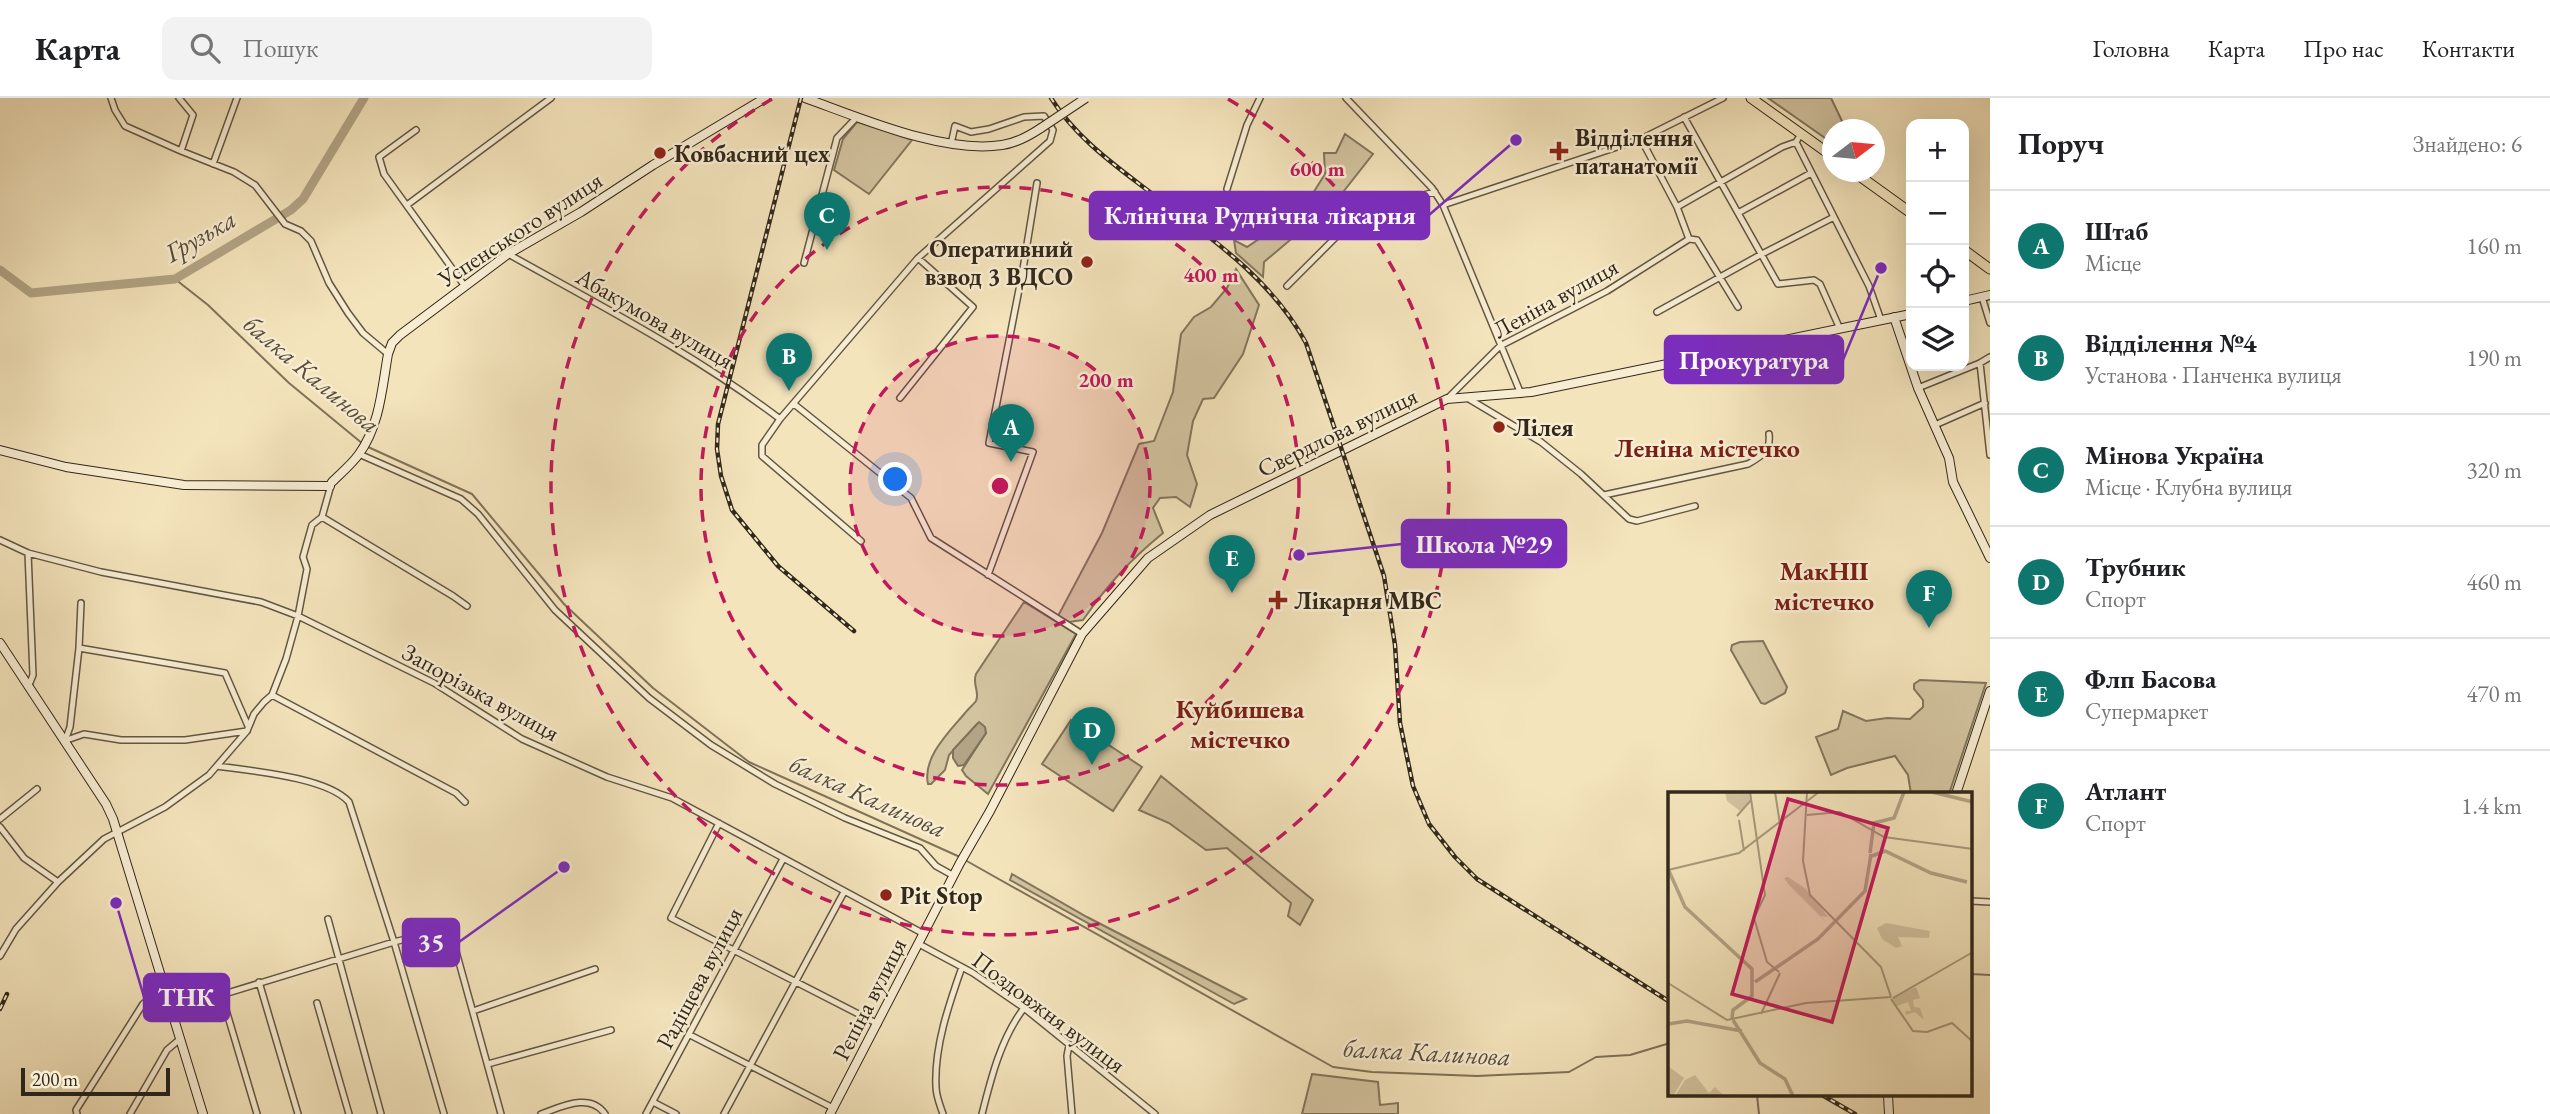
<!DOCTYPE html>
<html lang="uk">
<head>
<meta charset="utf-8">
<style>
	body { margin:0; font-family:"EB Garamond",serif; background:#f2f2f2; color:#202124 }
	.controls { position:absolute; right:21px; top:21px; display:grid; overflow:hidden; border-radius:14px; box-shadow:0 7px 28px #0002 }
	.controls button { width:63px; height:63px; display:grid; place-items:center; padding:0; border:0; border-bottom:2px solid #e0e0e0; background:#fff; color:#202124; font:35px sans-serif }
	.compass { position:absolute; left:1822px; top:21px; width:63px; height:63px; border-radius:50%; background:#fff; box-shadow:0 7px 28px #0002; rotate:74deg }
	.scale { position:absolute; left:21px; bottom:18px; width:149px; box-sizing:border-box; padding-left:7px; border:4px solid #32281a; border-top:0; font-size:19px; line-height:24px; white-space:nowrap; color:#32281a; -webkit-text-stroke:5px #f8edd3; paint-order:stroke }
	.you { position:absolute; left:896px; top:382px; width:24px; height:24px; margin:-18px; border:5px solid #fff; border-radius:50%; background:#1a73e8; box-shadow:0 0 0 10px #1a73e833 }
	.badge { display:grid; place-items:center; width:46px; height:46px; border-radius:50%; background:#0f766e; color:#fff; font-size:23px; font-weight:700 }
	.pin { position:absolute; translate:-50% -58px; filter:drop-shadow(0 2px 4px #0008) }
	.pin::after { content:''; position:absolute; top:37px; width:24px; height:21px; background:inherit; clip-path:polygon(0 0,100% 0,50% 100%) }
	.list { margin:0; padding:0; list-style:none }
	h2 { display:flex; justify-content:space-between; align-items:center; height:91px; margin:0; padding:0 28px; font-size:30px }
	h2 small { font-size:23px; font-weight:400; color:#757577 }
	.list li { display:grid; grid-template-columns:46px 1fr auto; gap:21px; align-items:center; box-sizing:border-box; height:112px; padding:0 28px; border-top:2px solid #e0e0e0 }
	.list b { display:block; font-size:26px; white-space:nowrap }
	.list p { margin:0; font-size:23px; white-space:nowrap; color:#757577 }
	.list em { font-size:23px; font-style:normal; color:#757577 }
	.icon { flex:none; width:38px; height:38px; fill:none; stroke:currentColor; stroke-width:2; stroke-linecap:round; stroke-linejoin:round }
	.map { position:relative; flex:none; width:1990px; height:1016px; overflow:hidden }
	header { display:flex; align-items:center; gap:42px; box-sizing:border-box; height:98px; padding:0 35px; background:#fff; border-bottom:2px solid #e0e0e0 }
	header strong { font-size:33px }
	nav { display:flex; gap:38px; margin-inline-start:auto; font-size:24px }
	.search { width:490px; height:63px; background:#f2f2f2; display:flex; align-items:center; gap:18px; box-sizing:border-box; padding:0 24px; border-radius:14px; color:#757577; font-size:26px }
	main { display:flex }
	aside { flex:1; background:#fff }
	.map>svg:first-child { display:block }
	.green { fill:#d3c4a0; stroke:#82765d; stroke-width:2 }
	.water { fill:#b2a485; stroke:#7f725a; stroke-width:2 }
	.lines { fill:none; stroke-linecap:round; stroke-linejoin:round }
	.stream { stroke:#7f725a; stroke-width:2 }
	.river { stroke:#b2a485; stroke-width:9 }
	.street-casing { stroke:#625742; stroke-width:8 }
	.secondary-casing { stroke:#32281a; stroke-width:10 }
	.primary-casing { stroke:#32281a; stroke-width:11 }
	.street { stroke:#f8edd3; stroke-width:5 }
	.secondary { stroke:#f8edd3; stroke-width:8 }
	.primary { stroke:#f4e4bc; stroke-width:9 }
	.rail-casing { stroke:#32281a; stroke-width:4.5 }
	.rail { stroke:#f8edd3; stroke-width:2; stroke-dasharray:5; stroke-linecap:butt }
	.secondary-bridge-casing { stroke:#32281a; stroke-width:10; stroke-linecap:butt }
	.secondary-bridge { stroke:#f8edd3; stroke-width:8 }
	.ring { fill:none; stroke:#c2185b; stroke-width:3.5; stroke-dasharray:12 9 }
	.poi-dot { fill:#8f2418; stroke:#f8edd3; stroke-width:2.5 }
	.labels { text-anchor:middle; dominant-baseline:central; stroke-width:5; stroke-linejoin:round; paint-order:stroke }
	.poi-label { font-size:24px; font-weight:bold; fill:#32281a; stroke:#f8edd3; text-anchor:start }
	.street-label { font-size:24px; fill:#32281a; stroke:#f8edd3 }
	.water-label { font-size:26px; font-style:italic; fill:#584d3a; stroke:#f8edd3 }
	.neighbourhood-label { font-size:26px; font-weight:bold; fill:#7a1f14; stroke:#f8edd3 }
	.inset-river { fill:none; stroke:#b2a485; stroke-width:3.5 }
	.inset-road { fill:none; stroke:#a6997b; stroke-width:2 }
	.view { fill:#c2185b; fill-opacity:0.15; stroke:#c2185b; stroke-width:3.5 }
	.inset-edge { fill:none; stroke:#32281a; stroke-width:3.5 }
	.centre { fill:#c2185b; stroke:#f8edd3; stroke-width:3.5 }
	.ring-label { font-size:21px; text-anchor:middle; font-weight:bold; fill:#c2185b; stroke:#f8edd3; stroke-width:5; stroke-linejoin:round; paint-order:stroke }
	.leader { fill:none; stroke:#7b2cbf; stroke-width:2.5 }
	.callout-dot { fill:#7b2cbf; stroke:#f8edd3; stroke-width:2.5 }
	.callout { fill:#7b2cbf; stroke:#7b2cbf; stroke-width:2.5 }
	.callout-label { font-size:26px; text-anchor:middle; font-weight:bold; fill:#fff }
</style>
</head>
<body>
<header>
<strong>Карта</strong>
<div class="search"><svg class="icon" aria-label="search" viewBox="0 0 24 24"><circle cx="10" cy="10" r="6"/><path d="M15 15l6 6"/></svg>Пошук</div>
<nav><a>Головна</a><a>Карта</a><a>Про нас</a><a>Контакти</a></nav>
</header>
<main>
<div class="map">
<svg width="1990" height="1016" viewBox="0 0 1990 1016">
	<rect width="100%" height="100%" fill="#f4e4bc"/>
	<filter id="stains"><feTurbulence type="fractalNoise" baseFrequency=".00286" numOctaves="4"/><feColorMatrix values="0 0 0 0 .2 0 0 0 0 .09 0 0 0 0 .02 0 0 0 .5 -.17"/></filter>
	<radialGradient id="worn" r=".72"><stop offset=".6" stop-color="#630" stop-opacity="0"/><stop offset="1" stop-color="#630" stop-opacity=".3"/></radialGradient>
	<!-- green -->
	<path class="green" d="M 1768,0 L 1831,0 L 1842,23 L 1838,31 L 1832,32 L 1832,38 L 1825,40 Z
		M 857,24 L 912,42 L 869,96 L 834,72 L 843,41 Z
		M 1345,36 L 1373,56 L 1321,122 L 1296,137 L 1264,164 L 1263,179 L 1236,155 L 1234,142 L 1247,149 L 1265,137 L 1278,135 L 1294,121 L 1310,100 L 1325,76 L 1324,55 L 1336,55 Z
		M 1236,171 L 1259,207 L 1243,256 L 1214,300 L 1203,301 L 1193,323 L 1187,357 L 1197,386 L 1190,409 L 1176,399 L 1160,400 L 1153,410 L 1163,435 C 1129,463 1109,485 1083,522 L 1069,524 L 1058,518 L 1102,435 L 1139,346 L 1154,343 L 1173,294 L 1181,236 L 1194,219 L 1211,209 L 1227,190 Z
		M 1024,504 L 1076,536 L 988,696 L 966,678 L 962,672 L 986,635 L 977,626 L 949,657 L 945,672 L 931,686 L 928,686 C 922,660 949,634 965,615 C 968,611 973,607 976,603 C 980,594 972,586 976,576 Z
		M 1763,543 L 1787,589 L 1785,595 L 1765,606 L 1761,605 L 1731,552 L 1732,547 L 1740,544 Z
		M 1920,582 L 1986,585 L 1949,696 L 1911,696 L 1908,677 L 1895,658 L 1847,670 L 1831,677 L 1816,639 L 1838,631 L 1843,613 L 1866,623 L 1887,620 L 1910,621 L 1923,609 L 1923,602 L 1914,591 L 1914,586 Z
		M 1071,622 L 1142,669 L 1113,713 L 1042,666 Z
		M 1161,678 L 1313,802 L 1300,827 L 1288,818 L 1291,805 L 1227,750 L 1206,752 L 1169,725 L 1139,712 Z
		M 1012,776 L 1087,819 L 1246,901 L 1234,906 L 1010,782 Z
		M 1312,976 L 1378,984 L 1380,1007 L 1398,1005 L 1398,1016 L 1302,1016 Z"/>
	<!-- water -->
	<path class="water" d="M 979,624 L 985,629 L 986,635 L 964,667 L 958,668 L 953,660 L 953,652 Z"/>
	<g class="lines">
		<!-- stream -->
		<path class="stream" d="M 175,181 L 208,207 L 289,285 L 363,346
			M 368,349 L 472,396 L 564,506 L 653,590 L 749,664 L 960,759
			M 965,762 L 1333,969 L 1372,974 L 1477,978 L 1569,974 L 1596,959 L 1630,957 L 1670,945
			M 1971,876 L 1990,877
			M 1757,997 L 1759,1016"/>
		<!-- river -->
		<path class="river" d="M 0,172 L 31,195 L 175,181 L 291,112 L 303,101 L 364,0"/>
		<defs>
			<path id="street" d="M 111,0 L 115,12 L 125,28 L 181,53 L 234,74 L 255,87 L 285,126 L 301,133 L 311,143 L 329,185 L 348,215 L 363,235 L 388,256
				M 179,0 L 193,17 L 181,53
				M 1346,0 L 1432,90 L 1443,107 L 1521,296
				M 1684,19 L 1778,186 L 1814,182 L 1820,186 L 1840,231
				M 416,32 L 379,59 L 384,76 L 464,187
				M 1641,41 L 1677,109 L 1689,141
				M 1796,44 L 1869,188 L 1881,222
				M 213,66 L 237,0
				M 1227,91 L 1247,27 L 1260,0
				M 407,107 L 551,0
				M 1443,107 L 1641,41 L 1723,0
				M 1677,109 L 1782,49 L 1796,44 L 1801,36
				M 1738,115 L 1811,75
				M 1689,141 L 1697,142 L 1738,209
				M 508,156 C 601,208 696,257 780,321
				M 804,165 L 837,40 L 857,19
				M 1287,188 L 1337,138 L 1355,127 L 1408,101 L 1435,94
				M 1982,199 L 1990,225
				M 1657,214 L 1760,157 L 1834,119
				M 1980,265 L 1990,357
				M 1918,290 L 1980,265 L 1990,259
				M 900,300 L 973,209 L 918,160
				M 1447,301 L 1500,248 L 1607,193 L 1689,141
				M 1469,301 L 1541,344 L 1581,376 L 1629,421 L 1637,423 L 1695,408
				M 794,306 L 911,400 L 931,440 L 1082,536
				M 1935,327 L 1985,305
				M 359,356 L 461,401 L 478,416 L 555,512 L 649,600 L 711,647 L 775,686 L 845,720 L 920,750 L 936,768 L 954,778
				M 1604,397 L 1748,366 C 1762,358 1771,353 1769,336
				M 322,419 L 453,498 L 467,508
				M 0,442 L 28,455 L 101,474 L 261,504 L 298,518 L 434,585 L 522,641 L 607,679 L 672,700 L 924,836
				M 861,443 L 762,358 L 762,347 L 780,321 L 918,160 L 1050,43 L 1053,32 L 1044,18 L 1024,19 L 989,31 L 971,34 L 955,28 L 951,46
				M 28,455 L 33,577 L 29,587
				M 988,477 L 1033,354 L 989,345 L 1023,171 L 1037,85
				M 79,550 L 225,575 L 248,628
				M 272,597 L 456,695 L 465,704
				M 66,640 L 70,629 L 79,550 L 81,505
				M 64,643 L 84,636 L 121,642 L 185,642 L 247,633
				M 217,668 C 251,673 327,679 349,704 L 394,844 L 444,1016
				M 0,721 L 37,691
				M 719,725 L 671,820 L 878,926
				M 0,729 L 24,760 L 58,784
				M 1971,803 L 1990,804
				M 328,821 L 381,1016
				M 919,846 L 973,875 L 1024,910 L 1155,1016
				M 0,858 L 16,831 L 58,784 L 104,741 L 165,709 L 209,677 L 247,633 L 254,616 L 264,604 L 272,597 L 286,561 L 298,518 L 307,471 L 303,459 L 312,427 L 322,419 L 331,387
				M 259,884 L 298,1016
				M 221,895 L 257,1016
				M 317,905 L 349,1016
				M 172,912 L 394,844 L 433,834 L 441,834 L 454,846 L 501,1016
				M 473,913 L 595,871
				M 690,937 L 833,1010
				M 1069,947 L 1067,958 L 1072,1016
				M 488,966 L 611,932
				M 653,1004 L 676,1016
				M 77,1016 L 76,1012 L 143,906 L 150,900 L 166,893
				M 130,1016 L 167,952 L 180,941
				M 541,1016 C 561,1009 590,994 605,1016
				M 646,1016 L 783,761
				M 724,1016 L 844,794
				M 943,1016 C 940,1007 936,998 936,989 C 934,949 949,906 962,869
				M 982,1016 C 991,980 1001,940 1024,910"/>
			<path id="secondary" d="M 805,0 C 861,20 943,56 1002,47 C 1017,45 1029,38 1041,30
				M 1964,203 L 1990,197
				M 1894,219 L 1918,290 L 1949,360 L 1953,384 L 1990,460
				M 0,352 L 66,369 L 184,387 L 330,388
				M 332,384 C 341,375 352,366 359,356 C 380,327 382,290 388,256 L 392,245 L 400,237 L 508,156 L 581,114 L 653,67 L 765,0
				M 0,545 L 106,706 L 113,721 L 203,1016
				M 1956,696 L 1990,593
				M 1888,997 L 1889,1016
				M 830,1016 L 960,765 L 990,713 L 1082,536 L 1148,460 L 1210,417 L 1447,301 L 1531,294 L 1911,216"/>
			<path id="primary" d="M 1751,0 L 1832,58
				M 1854,74 L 1911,115
				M 1964,152 L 1990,171"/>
		</defs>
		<!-- street casing -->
		<use href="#street" class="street-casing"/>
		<!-- secondary casing -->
		<use href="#secondary" class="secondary-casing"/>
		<!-- primary casing -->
		<use href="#primary" class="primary-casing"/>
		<!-- street -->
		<use href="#street" class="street"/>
		<!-- secondary -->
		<use href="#secondary" class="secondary"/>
		<!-- primary -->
		<use href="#primary" class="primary"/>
		<defs>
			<path id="rail" d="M 801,0 L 718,326 L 717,351 L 721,378 L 732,412 L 778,468 L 854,533
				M 1051,0 C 1073,35 1105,60 1138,85 C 1199,132 1269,176 1306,245 L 1384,478 L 1395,547 L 1400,625 L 1413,688 L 1429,726 L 1455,759 L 1477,781 L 1670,904
				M 0,911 L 7,896
				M 1822,997 L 1855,1016"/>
		</defs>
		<!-- rail casing -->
		<use href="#rail" class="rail-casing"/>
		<!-- rail -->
		<use href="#rail" class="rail"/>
		<defs>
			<path id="secondary-bridge" d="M 1041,30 L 1086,0"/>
		</defs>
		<!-- secondary-bridge casing -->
		<use href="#secondary-bridge" class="secondary-bridge-casing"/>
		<!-- secondary-bridge -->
		<use href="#secondary-bridge" class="secondary-bridge"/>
	</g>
	<!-- distance rings -->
	<circle cx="1000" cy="388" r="150" fill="#c2185b" fill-opacity=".12"/>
	<g class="ring">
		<circle cx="1000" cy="388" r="150"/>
		<circle cx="1000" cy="388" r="299"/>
		<path d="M1228 1A449 449 0 1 1 772 1"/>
	</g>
	<!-- markers -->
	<g class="poi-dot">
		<path d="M1555.5 42.5h7v7h7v7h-7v7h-7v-7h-7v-7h7z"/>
		<circle cx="660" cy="55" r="7"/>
		<circle cx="1087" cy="164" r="7"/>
		<circle cx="1499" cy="329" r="7"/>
		<path d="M1274.5 491.5h7v7h7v7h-7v7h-7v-7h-7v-7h7z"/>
		<circle cx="886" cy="797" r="7"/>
	</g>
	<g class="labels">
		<!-- poi labels -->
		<g class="poi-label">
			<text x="1575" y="39">Відділення<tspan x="1575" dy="28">патанатомії</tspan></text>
			<text x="674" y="55">Ковбасний цех</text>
			<text x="1073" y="150" text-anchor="end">Оперативний<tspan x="1073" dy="28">взвод 3 ВДСО</tspan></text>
			<text x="1513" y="329">Лілея</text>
			<text x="1294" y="502">Лікарня МВС</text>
			<text x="900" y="797">Pit Stop</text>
		</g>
		<!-- street labels -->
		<g class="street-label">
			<text transform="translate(520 131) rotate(-33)">Успенського вулиця</text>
			<text transform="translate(1555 200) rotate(-29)">Леніна вулиця</text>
			<text transform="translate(655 220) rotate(30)">Абакумова вулиця</text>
			<text transform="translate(1337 334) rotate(-26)">Свердлова вулиця</text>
			<text transform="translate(481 594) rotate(29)">Запорізька вулиця</text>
			<text transform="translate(699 880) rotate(-62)">Радіщева вулиця</text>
			<text transform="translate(869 901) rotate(-63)">Рєпіна вулиця</text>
			<text transform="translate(1049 914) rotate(37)">Поздовжня вулиця</text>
		</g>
		<!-- water labels -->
		<g class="water-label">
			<text transform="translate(200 138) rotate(-30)">Грузька</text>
			<text transform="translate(312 276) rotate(40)">балка Калинова</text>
			<text transform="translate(868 698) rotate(24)">балка Калинова</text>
			<text transform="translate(1427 954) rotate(3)">балка Калинова</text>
		</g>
		<!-- neighbourhood labels -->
		<g class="neighbourhood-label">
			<text x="1707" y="350">Леніна містечко</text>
			<text x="1824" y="473">МакНІІ<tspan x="1824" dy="30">містечко</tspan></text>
			<text x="1240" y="611">Куйбишева<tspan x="1240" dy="30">містечко</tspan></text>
		</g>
	</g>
	<!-- overview -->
	<g transform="translate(1668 694)">
		<rect width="304" height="304" fill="#f4e4bc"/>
		<path d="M 57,0 L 81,1 L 82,7 L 72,19 L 59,9 ZM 120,85 L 138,97 L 160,125 L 153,124 L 158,130 L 121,93 L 116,86 ZM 218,131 L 262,139 L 261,146 L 230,145 L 234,154 L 228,156 L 214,147 L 209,136 ZM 248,195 L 252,206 L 245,208 L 246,215 L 252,216 L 256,228 L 247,220 L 238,223 L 237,219 L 243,219 L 240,210 L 229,214 L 223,206 ZM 0,274 L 16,286 L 5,304 L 0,304 ZM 27,283 L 41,301 L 47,295 L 56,304 L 7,304 L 17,288 Z" fill="#d3c4a0"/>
		<path class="inset-river" d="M 264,0 L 305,10M 202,61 L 206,31 L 226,26 L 236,0M 204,64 L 217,59 L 263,81 L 299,90M 1,79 L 17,115 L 84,177 L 84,204 L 65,218 L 64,226M 87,190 L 150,147 L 197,99 L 203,62M 65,228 L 92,271 L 117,287 L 125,304M 0,232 L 19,229 L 74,239"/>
		<path class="inset-road" d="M 82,0 L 97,103 L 86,126 L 99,170 L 111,180M 107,0 L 112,32M 139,0 L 135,69 L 142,103 L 213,175 L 223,205M 139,23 L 172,20 L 216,45 L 305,57M 69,24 L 83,8M 71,28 L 76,59M 0,78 L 71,61 L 151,0M 0,191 L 59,228 L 138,211 L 223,205M 225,206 L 305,160M 223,207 L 245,239 L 259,240 L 284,231 L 305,250M 93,222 L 112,181"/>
		<path class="view" d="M 120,7 L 220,36 L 164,230 L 64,202 Z"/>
		<rect width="304" height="304" class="inset-edge"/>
	</g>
	<circle cx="1000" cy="388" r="10" class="centre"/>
	<g class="ring-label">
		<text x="1317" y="78">600 m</text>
		<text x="1211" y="184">400 m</text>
		<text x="1106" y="289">200 m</text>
	</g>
	<!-- callouts -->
	<path class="leader" d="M1516 42L1429 117M1881 170L1843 262M1299 457L1402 446M564 769L459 844M116 805L144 899"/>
	<g class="callout-dot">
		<circle cx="1516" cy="42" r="7"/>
		<circle cx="1881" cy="170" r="7"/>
		<circle cx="1299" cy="457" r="7"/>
		<circle cx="564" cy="769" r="7"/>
		<circle cx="116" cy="805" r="7"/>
	</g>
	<g class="callout">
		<rect x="1090" y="94" width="339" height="47" rx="7"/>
		<rect x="1665" y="238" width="178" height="47" rx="7"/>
		<rect x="1402" y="422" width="164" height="47" rx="7"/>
		<rect x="403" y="821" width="56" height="47" rx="7"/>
		<rect x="144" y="876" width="85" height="47" rx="7"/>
	</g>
	<g class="callout-label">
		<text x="1260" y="126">Клінічна Руднічна лікарня</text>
		<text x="1754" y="271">Прокуратура</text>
		<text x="1484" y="455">Школа №29</text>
		<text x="431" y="853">35</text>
		<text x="186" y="908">ТНК</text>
	</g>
	<rect width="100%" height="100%" filter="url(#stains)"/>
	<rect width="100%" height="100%" fill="url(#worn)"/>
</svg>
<div class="controls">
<button>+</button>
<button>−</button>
<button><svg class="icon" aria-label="locate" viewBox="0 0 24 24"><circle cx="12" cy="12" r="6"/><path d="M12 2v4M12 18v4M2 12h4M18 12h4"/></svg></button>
<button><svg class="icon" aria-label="layers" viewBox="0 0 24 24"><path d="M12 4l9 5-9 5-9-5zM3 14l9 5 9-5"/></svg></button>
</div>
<svg class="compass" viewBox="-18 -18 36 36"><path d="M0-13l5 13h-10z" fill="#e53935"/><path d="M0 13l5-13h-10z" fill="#757577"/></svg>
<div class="scale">200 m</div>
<div class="you"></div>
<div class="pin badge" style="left:1011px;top:364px">A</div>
<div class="pin badge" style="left:789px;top:293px">B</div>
<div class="pin badge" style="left:827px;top:152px">C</div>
<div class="pin badge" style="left:1092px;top:667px">D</div>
<div class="pin badge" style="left:1232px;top:495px">E</div>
<div class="pin badge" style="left:1929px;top:530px">F</div>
</div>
<aside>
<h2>Поруч<small>Знайдено: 6</small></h2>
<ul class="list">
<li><span class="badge">A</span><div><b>Штаб</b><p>Місце</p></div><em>160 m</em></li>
<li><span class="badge">B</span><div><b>Відділення №4</b><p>Установа · Панченка вулиця</p></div><em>190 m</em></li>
<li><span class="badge">C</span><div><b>Мінова Україна</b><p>Місце · Клубна вулиця</p></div><em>320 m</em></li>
<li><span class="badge">D</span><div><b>Трубник</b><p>Спорт</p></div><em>460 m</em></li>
<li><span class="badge">E</span><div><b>Флп Басова</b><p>Супермаркет</p></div><em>470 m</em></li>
<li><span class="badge">F</span><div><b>Атлант</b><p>Спорт</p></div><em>1.4 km</em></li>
</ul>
</aside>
</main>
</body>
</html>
